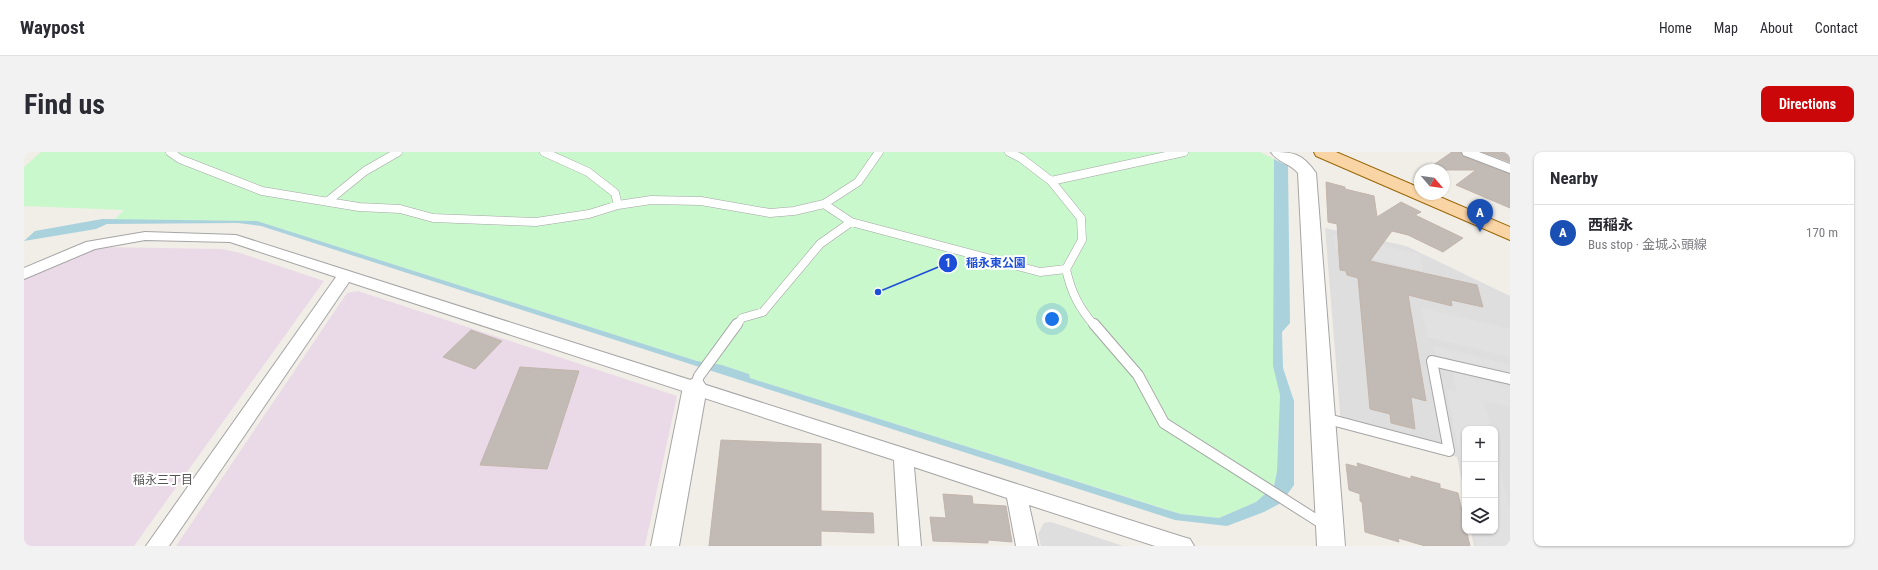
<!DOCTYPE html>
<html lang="en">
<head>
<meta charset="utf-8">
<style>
	body { margin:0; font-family:"Roboto Condensed","Noto Sans JP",sans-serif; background:#f2f2f3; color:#2b2b33 }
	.controls { position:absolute; right:12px; bottom:12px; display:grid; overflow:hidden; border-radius:8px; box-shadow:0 1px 3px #0004 }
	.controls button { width:36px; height:36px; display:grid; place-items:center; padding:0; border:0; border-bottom:1px solid #e1e1e2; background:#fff; color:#2b2b33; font:20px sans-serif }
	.compass { position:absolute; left:1390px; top:12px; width:36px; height:36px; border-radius:50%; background:#fff; box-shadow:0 1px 3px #0004; rotate:119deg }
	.you { position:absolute; left:1028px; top:167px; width:14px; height:14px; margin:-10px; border:3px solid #fff; border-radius:50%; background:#1a73e8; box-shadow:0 0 0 6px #1a73e833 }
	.badge { display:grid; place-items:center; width:26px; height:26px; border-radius:50%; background:#cc070a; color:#fff; font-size:13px; font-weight:700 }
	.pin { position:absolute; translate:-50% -33px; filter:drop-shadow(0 1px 2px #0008) }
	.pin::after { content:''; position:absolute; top:21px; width:14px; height:12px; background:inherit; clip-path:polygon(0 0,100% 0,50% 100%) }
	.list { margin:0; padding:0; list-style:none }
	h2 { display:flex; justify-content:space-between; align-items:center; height:52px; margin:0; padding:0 16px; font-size:17px }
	h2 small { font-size:13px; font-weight:400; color:#7c7c81 }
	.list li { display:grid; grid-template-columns:26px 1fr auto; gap:12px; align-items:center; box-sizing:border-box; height:56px; padding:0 16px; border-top:1px solid #e1e1e2 }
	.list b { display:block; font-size:15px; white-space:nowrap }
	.list p { margin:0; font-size:13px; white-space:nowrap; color:#7c7c81 }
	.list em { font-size:13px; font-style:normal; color:#7c7c81 }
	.icon { flex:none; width:22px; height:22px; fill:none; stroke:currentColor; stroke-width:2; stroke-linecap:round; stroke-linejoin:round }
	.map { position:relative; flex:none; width:1486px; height:394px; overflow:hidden; border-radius:8px }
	header { display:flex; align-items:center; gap:24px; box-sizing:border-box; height:56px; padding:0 20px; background:#fff; border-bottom:1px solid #e1e1e2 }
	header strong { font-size:19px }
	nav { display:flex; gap:22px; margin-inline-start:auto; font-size:14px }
	.intro { display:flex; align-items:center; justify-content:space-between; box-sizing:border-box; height:96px; padding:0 24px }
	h1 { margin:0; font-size:28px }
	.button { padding:10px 18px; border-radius:8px; background:#cc070a; color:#fff; font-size:14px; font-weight:700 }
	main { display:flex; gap:24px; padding:0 24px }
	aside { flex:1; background:#fff; border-radius:8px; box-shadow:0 1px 3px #0004 }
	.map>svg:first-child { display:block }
	.residential { fill:#dfdede }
	.industrial { fill:#eadae7 }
	.park { fill:#c8f8cb }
	.parking { fill:#e1e1e1 }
	.water { fill:#aad2dd }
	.building { fill:#c2bab5; stroke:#c2b5ab }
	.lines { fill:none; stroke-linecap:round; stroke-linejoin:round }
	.service-far1-casing { stroke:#a5a5a5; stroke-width:9 }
	.service-casing { stroke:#a5a5a5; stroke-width:12 }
	.minor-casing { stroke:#a5a5a5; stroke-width:2 }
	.tertiary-casing { stroke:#a5a5a5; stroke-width:2 }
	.primary-casing { stroke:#996605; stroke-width:2 }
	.service-far1 { stroke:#fff; stroke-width:8 }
	.service { stroke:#fff; stroke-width:10 }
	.minor { fill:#fff; fill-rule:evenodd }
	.tertiary { fill:#fff; fill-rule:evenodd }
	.primary { fill:#f9d4a5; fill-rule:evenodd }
	.labels { text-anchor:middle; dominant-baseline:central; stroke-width:4; stroke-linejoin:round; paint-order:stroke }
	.neighbourhood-label { font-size:12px; fill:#545454; stroke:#fff }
	.leader { fill:none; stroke:#1d4ed8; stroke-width:1.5 }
	.callout-dot { fill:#1d4ed8; stroke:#fff; stroke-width:1.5 }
	.mark-label { font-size:12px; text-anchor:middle; font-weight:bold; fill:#fff }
	.callout-label { font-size:12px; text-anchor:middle; font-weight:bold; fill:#1d4ed8; stroke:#fff; stroke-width:4; stroke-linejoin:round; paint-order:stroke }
</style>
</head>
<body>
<header>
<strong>Waypost</strong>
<nav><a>Home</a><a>Map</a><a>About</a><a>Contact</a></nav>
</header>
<div class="intro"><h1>Find us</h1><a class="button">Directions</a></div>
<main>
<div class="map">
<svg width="1486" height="394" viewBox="0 0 1486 394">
	<rect width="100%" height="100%" fill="#f1eee8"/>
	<!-- residential -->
	<path class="residential" d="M 1301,76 L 1382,94 L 1486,144 L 1486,394 L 1450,394 L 1447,379 L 1471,379 L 1471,277 L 1441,277 L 1441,346 L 1433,305 L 1317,273 Z
		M 1026,370 L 1030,371 L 1099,394 L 1017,394 L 1014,382 L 1020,371 Z"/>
	<!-- industrial -->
	<path class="industrial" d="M 77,95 L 198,97 L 216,101 L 300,129 L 110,394 L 0,394 L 0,127 L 63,98 Z
		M 334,139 L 653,244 L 621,394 L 152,394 L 323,141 Z"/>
	<!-- park -->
	<path class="park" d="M 17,0 L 1236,0 L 1250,7 L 1249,213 L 1256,243 L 1253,319 L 1250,334 L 1232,350 L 1195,366 L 1157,362 L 726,226 L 725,222 L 698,213 L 673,209 L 233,69 L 90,68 L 100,58 L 0,54 L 0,15 Z"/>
	<!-- parking -->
	<path class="parking" d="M 1310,82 L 1397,102 L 1399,119 L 1311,98 Z
		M 1398,156 L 1486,177 L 1486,205 L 1403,185 Z
		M 1410,194 L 1486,213 L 1486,222 L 1412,203 Z
		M 1429,220 L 1486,235 L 1486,255 L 1460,249 L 1467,277 L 1441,277 L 1441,335 L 1423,238 L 1432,240 Z
		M 1471,295 L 1486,359 L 1486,394 L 1452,394 L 1449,379 L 1471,379 Z"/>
	<!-- water -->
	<path class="water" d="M 1250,7 L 1264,14 L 1266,171 L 1258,180 L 1259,216 L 1270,249 L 1270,333 L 1257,351 L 1240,360 L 1203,374 L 1151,368 L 237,74 L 214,71 L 83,72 L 72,77 L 0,89 L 11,79 L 78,67 L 233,69 L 673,209 L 698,213 L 725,222 L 726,226 L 1140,357 L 1157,362 L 1195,366 L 1232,350 L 1250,334 L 1253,319 L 1256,243 L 1249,214 Z"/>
	<!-- building -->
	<path class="building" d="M 1428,0 L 1437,0 L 1438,4 L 1486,22 L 1486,56 L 1432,33 L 1452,18 L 1402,18 Z
		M 1459,0 L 1486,0 L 1486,10 Z
		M 1302,30 L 1321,35 L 1321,37 L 1350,44 L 1353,65 L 1377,50 L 1397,60 L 1391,63 L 1439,86 L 1419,100 L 1384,83 L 1368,79 L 1346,109 L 1453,133 L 1459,155 L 1427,148 L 1428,154 L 1384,143 L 1402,249 L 1387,245 L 1391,277 L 1367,271 L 1366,262 L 1346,257 L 1334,126 L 1323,123 L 1322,119 L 1316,118 L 1313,72 L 1304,70 Z
		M 447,178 L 478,189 L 451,217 L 419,205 Z
		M 496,215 L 555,219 L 523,317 L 456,313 Z
		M 697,288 L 797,292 L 797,359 L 849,361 L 850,381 L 797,379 L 797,394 L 685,394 Z
		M 1333,311 L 1387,327 L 1387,324 L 1416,332 L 1416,336 L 1434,341 L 1446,394 L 1401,394 L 1374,386 L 1375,390 L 1341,380 L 1338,350 L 1336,349 L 1336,342 L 1325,338 L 1322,312 L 1334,315 Z
		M 919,342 L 948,344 L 949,352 L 982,354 L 988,390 L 964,388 L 964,391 L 909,389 L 906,365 L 922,366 Z"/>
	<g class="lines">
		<defs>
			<path id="service-far1" d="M 146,0 L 156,7 L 238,39 L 335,55 L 376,57 L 409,66 L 512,70 L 565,62 L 594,53 L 627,48 L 677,49 L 746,61 L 770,59 L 800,52 L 834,30 L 855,0
				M 520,0 L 564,20 L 591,41 L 594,53
				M 985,0 L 997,6 L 1027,29 L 1057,66 L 1058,88 L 1042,117 C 1047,140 1055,156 1070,173
				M 1027,29 L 1160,0
				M 304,49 L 341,19 L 374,0
				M 800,52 L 827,70 L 1016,120 L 1042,117
				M 713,173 L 718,166 L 739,160 L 796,92 L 827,70"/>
			<path id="service" d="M 1070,172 L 1114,223 L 1140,271 L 1302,374
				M 671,235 L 675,224 L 713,172
				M 1300,266 L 1425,299 L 1408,209 L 1486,227"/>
			<path id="minor" d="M 1438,0 L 1455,0 L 1486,12 L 1486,21 L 1439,3 Z
				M 121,80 L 212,83 L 1159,385 L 1166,387 L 1170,394 L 1131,394 L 1005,353 L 1014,394 L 992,394 L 983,346 L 890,315 L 897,394 L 875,394 L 870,308 L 325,130 L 145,394 L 122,394 L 312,125 L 206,90 L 121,88 L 71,97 L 0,127 L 0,116 L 62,90 Z"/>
			<path id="tertiary" d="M 1247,0 C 1269,0 1278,1 1292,21 L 1321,394 L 1293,394 L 1274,21 C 1267,12 1253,10 1247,0 Z
				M 671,226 L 679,229 L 683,235 L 655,394 L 627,394 L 659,235 L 663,229 Z"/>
			<path id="primary" d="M 1290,0 L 1312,0 L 1396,36 L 1396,42 L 1409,42 L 1486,75 L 1486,88 L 1292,4 Z"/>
		</defs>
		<!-- service-far1 casing -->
		<use href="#service-far1" class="service-far1-casing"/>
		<!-- service casing -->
		<use href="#service" class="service-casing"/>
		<!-- minor casing -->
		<use href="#minor" class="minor-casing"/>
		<!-- tertiary casing -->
		<use href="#tertiary" class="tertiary-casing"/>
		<!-- primary casing -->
		<use href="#primary" class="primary-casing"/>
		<!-- service-far1 -->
		<use href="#service-far1" class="service-far1"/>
		<!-- service -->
		<use href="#service" class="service"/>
		<!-- minor -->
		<use href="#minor" class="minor"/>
		<!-- tertiary -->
		<use href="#tertiary" class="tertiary"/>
		<!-- primary -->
		<use href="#primary" class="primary"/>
	</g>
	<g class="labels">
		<!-- neighbourhood labels -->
		<g class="neighbourhood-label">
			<text x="139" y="328">稲永三丁目</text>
		</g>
	</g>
	<!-- callouts -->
	<path class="leader" d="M854 140L924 111"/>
	<g class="callout-dot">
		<circle cx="854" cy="140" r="4"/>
		<circle cx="924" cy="111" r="10"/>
	</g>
	<g class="mark-label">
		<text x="924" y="115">1</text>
	</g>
	<g class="callout-label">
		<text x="972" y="115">稲永東公園</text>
	</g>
</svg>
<div class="controls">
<button>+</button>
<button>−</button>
<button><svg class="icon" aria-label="layers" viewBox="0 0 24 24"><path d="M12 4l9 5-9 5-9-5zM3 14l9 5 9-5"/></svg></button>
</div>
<svg class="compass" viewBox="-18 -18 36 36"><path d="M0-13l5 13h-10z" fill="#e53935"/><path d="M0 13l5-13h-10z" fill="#7c7c81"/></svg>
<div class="you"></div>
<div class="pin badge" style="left:1456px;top:80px;background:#1a4fb4">A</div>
</div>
<aside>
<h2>Nearby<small></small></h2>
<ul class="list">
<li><span class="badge" style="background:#1a4fb4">A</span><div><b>西稲永</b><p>Bus stop · 金城ふ頭線</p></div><em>170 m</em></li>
</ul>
</aside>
</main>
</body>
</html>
